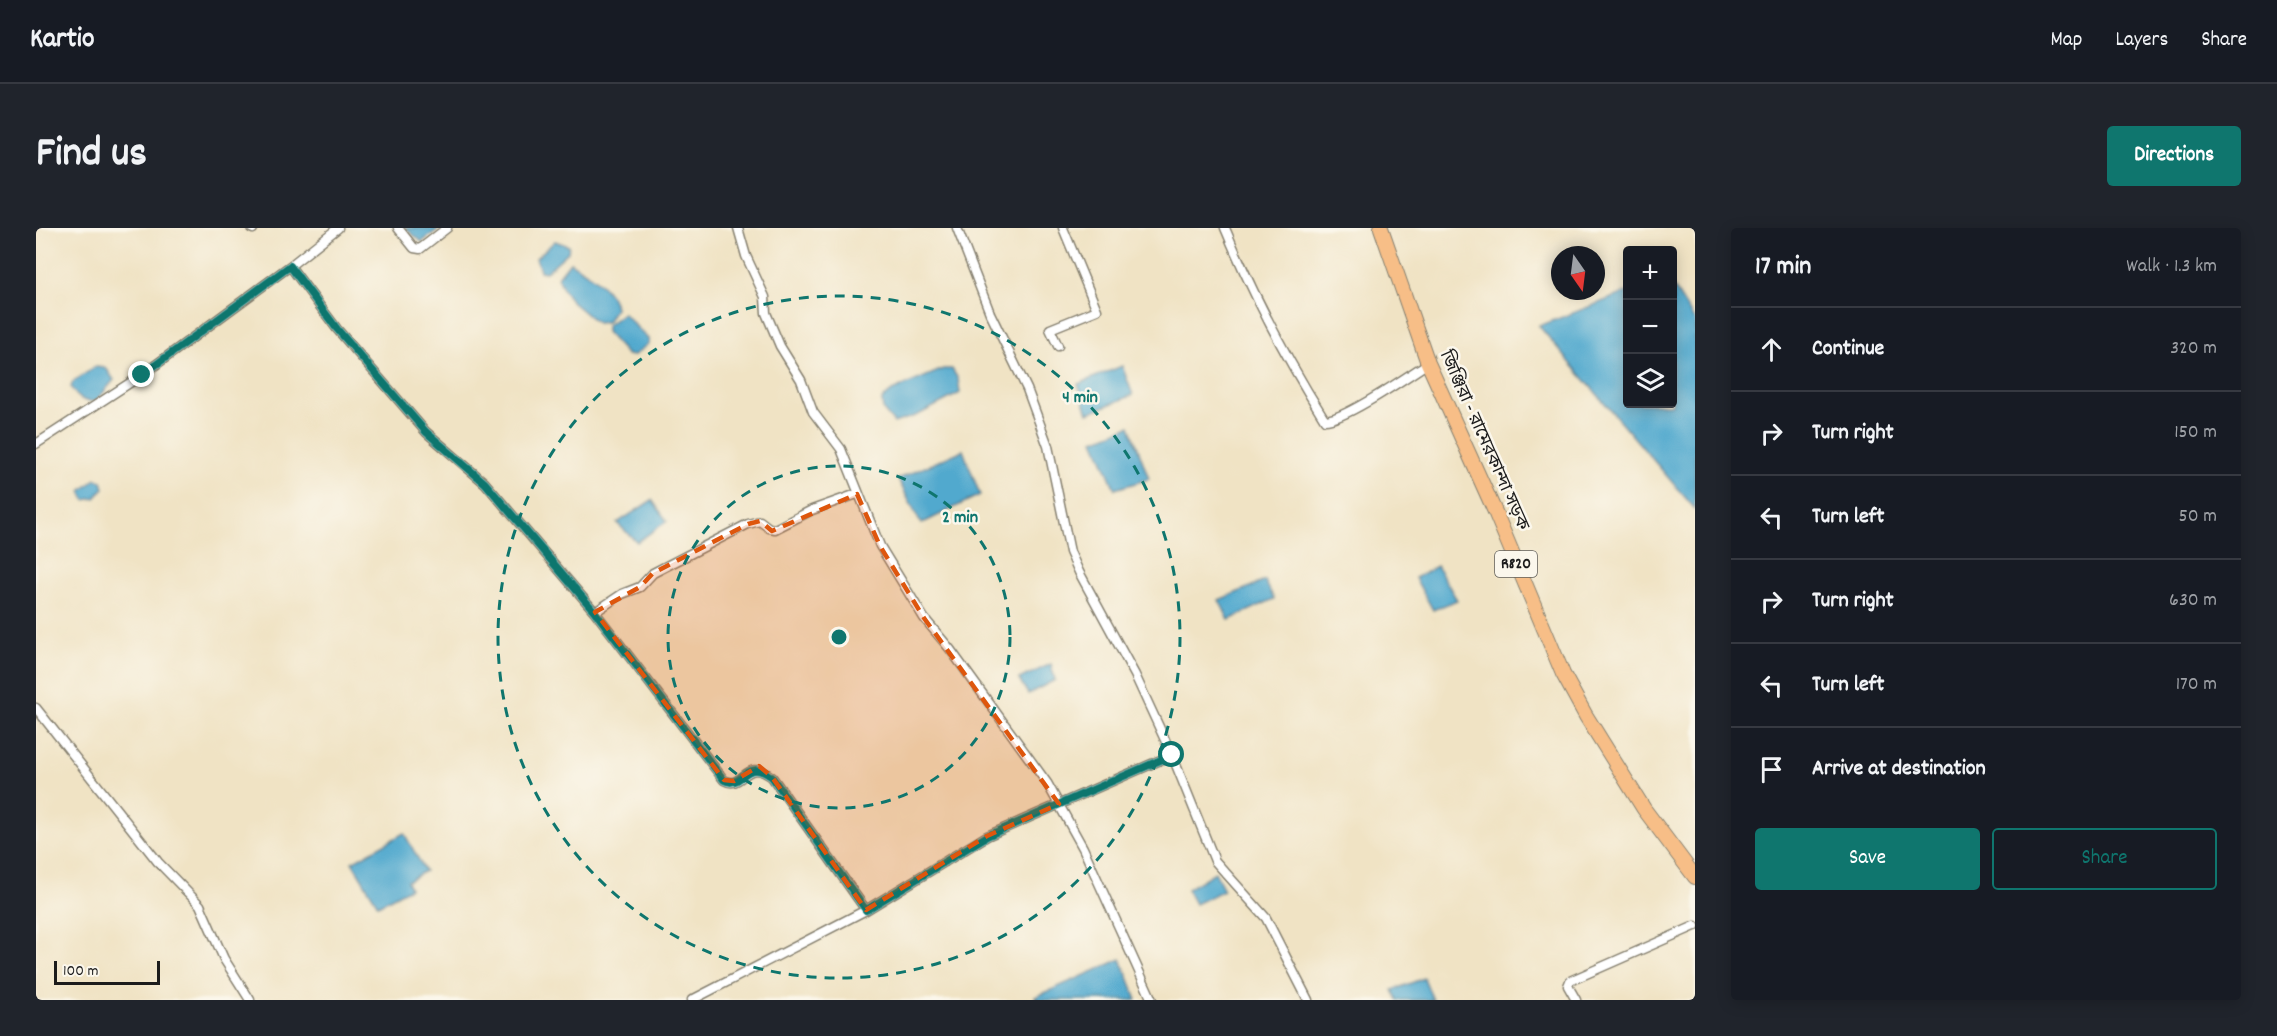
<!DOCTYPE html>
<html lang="en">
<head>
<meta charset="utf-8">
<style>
	body { margin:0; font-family:Dekko,"Noto Sans Bengali",sans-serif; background:#20242c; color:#f1f3f6 }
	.controls { position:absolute; right:18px; top:18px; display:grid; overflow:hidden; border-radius:6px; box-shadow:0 3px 15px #0003 }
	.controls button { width:54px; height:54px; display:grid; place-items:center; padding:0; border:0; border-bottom:2px solid #363941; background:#171b24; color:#f1f3f6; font:30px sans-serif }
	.compass { position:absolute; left:1515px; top:18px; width:54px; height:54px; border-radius:50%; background:#171b24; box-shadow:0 3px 15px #0003; rotate:166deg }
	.scale { position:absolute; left:18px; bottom:15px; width:106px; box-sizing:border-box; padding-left:6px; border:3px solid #1c1c1c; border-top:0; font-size:16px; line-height:21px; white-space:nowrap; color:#1c1c1c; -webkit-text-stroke:4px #fbf7ec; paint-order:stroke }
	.stop { position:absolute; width:18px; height:18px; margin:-14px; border:4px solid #0f766e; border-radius:50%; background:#fff }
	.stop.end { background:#0f766e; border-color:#fff; box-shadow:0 2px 6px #0008 }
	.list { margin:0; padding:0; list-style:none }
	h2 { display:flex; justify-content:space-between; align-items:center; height:78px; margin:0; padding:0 24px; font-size:26px }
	h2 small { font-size:20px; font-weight:400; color:#9ea1a6 }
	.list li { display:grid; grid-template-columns:39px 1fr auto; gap:18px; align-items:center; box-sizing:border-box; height:84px; padding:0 24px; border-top:2px solid #363941 }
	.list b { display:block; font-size:22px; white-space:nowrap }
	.list em { font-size:20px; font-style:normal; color:#9ea1a6 }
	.actions { display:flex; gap:12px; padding:18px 24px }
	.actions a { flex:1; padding:14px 0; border:2px solid #0f766e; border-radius:6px; text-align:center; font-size:21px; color:#0f766e }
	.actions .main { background:#0f766e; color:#fff }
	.icon { flex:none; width:33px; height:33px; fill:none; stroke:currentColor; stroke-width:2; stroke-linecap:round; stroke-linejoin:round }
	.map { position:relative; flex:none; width:1659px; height:772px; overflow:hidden; border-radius:6px }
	header { display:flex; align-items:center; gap:36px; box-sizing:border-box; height:84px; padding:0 30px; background:#171b24; border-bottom:2px solid #363941 }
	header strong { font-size:28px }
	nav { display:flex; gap:33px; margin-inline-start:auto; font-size:21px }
	.intro { display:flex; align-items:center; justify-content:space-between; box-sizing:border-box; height:144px; padding:0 36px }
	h1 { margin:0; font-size:42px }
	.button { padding:15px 27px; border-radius:6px; background:#0f766e; color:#fff; font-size:21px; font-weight:700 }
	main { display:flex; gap:36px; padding:0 36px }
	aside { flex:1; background:#171b24; border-radius:6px; box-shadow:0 3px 15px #0003 }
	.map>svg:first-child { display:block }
	.water { fill:#51a9ce; stroke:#366275; stroke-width:1.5 }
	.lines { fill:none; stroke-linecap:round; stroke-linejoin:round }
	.minor-casing { stroke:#868070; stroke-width:11 }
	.primary-casing { stroke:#868070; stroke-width:16 }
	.minor { stroke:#fff; stroke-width:8 }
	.primary { stroke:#f7be87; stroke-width:14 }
	.route { stroke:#0f766e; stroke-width:8 }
	.marked { fill:#de560d; fill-opacity:0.2; stroke:#de560d; stroke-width:4.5; stroke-dasharray:12 8; stroke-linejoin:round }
	.ring { fill:none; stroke:#0f766e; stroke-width:3; stroke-dasharray:10 8 }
	.labels { text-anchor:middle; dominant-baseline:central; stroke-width:5; stroke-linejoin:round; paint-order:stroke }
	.shield { fill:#fbf7ec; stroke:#5f5e5a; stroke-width:1.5 }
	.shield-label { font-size:16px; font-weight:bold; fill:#1c1c1c }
	.street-label { font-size:18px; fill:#1c1c1c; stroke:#fbf7ec }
	.centre { fill:#0f766e; stroke:#fbf7ec; stroke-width:3 }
	.ring-label { font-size:18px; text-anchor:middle; font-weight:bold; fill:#0f766e; stroke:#fbf7ec; stroke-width:5; stroke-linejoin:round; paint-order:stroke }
</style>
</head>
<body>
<header>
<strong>Kartio</strong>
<nav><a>Map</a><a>Layers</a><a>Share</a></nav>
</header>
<div class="intro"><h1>Find us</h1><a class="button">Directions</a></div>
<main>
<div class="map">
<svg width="1659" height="772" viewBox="0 0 1659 772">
	<rect width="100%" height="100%" fill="#fbf7ec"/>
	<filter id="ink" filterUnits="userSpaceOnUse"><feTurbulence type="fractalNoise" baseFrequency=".0167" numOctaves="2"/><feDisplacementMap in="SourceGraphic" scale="12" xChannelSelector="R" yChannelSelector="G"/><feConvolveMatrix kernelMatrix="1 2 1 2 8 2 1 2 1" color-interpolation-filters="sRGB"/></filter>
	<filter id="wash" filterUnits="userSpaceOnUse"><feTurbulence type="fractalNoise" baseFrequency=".008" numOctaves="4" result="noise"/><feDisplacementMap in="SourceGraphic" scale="24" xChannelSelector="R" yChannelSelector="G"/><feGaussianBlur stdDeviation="1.35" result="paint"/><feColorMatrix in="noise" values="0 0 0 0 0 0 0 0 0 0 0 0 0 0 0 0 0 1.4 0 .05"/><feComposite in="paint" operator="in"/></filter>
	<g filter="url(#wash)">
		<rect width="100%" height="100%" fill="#f0e3c4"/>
		<!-- water -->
		<path class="water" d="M 369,0 L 404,0 L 386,14 Z
			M 519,13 L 533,18 L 532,24 L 510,44 L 504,43 L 500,30 Z
			M 534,34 C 550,44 577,60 579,80 L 571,94 L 561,95 L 536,74 L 528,63 L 522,49 Z
			M 1637,58 L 1659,93 L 1659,281 L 1503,98 L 1591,64 L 1592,176 L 1636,176 Z
			M 587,85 L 612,111 L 613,115 L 597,128 L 591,127 L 570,104 L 570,98 Z
			M 1086,138 L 1097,167 L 1052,185 L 1042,156 Z
			M 59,139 L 70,140 L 78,152 L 60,173 C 47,175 41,170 35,159 L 37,154 Z
			M 907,141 L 916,141 L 922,151 L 924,165 L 882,187 L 858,195 L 847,182 L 846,172 L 856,163 Z
			M 1094,198 L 1113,251 L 1079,261 L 1058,212 Z
			M 927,222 L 944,267 L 885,296 L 862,251 Z
			M 60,251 L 66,253 L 68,260 L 59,270 L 49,272 L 45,263 Z
			M 616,272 L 631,293 L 601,314 L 581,295 Z
			M 1401,338 L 1421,372 L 1397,382 L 1379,350 Z
			M 1229,353 L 1238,371 L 1193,392 L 1183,372 Z
			M 1015,436 L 1019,452 L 992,466 L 983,451 Z
			M 368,605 L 389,643 L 371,653 L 374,660 L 342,677 L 316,634 Z
			M 1179,644 L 1188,662 L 1159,676 L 1151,661 Z
			M 1085,731 L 1101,772 L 1001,772 L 999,769 Z
			M 1388,750 L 1397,772 L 1361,772 L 1357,762 Z"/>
	</g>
	<g filter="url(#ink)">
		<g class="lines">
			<defs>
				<path id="minor" d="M 215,0 L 217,1
					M 362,0 L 378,20 L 384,21 L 411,0
					M 702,0 L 710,28 L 729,69 L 730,85 L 744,118 L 765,152 L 777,184 L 805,221 L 844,318 L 888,390 L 914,421 L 1011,555 L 1047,620 L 1116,772
					M 921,0 L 954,85 L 991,161 L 1012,218 L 1034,324 L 1043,344 L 1099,447 L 1136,527 L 1179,633 L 1230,690 L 1272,772
					M 1189,0 C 1217,67 1250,130 1289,192 C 1309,192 1372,148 1392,135
					M 254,38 L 302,0
					M 1022,118 L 1014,101 L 1061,82 L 1027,0
					M 0,216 L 106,147 L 254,38 L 301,101 L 390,204 L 449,255 L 559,384 L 688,552 C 707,563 709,528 736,549 L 830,682
					M 559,384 L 586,366 L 604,359 L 617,345 L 712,296 L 724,293 L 733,300 L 739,301 L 776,282 L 821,266
					M 0,480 L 122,634 L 164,677 L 188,731 L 214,772
					M 656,772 L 830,682 L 951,608 L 1136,527
					M 1540,772 L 1532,758 L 1534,753 L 1659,698"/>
				<path id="primary" d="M 1345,0 L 1392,135 L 1460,286 L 1527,446 L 1550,488 L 1608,581 L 1659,649"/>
			</defs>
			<!-- minor casing -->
			<use href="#minor" class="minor-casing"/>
			<!-- primary casing -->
			<use href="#primary" class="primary-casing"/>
			<!-- minor -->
			<use href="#minor" class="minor"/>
			<!-- primary -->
			<use href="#primary" class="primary"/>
		</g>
	</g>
	<g class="lines" filter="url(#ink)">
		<!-- route -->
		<path class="route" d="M 106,147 L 254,38 L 301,101 L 390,204 L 449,255 L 559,384 L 688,552 C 707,562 708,528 736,549 L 830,682 L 951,608 L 1136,527"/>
	</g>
	<!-- marked area -->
	<path class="marked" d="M 821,266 L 844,318 L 888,390 L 1023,576 L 951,608 L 830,682 L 736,549 L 723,538 L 698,553 L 688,552 L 559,384 L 604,359 L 617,345 L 712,296 L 724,293 L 736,303 Z"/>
	<!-- distance rings -->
	<g class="ring">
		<circle cx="803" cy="409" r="171"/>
		<circle cx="803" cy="409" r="341"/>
	</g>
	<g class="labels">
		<!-- shield labels -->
		<rect class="shield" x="1459" y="323" width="42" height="26" rx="4.5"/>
		<g class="shield-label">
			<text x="1480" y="336">R820</text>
		</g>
		<!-- street labels -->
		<g class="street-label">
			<text transform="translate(1447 213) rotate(66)">জিঞ্জিরা - রামেরকান্দা সড়ক</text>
		</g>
	</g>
	<circle cx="803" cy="409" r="9" class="centre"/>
	<g class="ring-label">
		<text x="1044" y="174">4 min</text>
		<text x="924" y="294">2 min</text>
	</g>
</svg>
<div class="controls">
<button>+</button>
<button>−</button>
<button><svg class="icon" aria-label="layers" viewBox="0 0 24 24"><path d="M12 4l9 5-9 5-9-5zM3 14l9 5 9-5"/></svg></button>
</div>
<svg class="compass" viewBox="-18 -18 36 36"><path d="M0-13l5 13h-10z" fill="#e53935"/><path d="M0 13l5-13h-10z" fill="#9ea1a6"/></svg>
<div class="scale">100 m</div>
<div class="stop" style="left:1136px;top:527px"></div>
<div class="stop end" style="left:106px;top:147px"></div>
</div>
<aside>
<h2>17 min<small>Walk · 1.3 km</small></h2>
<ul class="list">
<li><svg class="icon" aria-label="ahead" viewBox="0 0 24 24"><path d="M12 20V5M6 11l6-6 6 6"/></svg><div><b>Continue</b></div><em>320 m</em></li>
<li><svg class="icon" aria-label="right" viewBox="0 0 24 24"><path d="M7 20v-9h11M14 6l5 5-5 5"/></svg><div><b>Turn right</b></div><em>150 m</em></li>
<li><svg class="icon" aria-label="left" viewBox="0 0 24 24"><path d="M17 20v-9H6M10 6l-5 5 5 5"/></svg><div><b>Turn left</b></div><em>50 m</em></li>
<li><svg class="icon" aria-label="right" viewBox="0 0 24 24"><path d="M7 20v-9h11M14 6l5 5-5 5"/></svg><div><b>Turn right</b></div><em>630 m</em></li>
<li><svg class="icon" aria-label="left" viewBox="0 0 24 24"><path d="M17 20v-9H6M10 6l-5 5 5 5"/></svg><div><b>Turn left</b></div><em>170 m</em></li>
<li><svg class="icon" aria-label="arrive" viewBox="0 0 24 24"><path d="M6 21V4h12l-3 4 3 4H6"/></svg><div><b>Arrive at destination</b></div></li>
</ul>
<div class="actions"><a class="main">Save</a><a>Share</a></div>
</aside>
</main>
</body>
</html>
